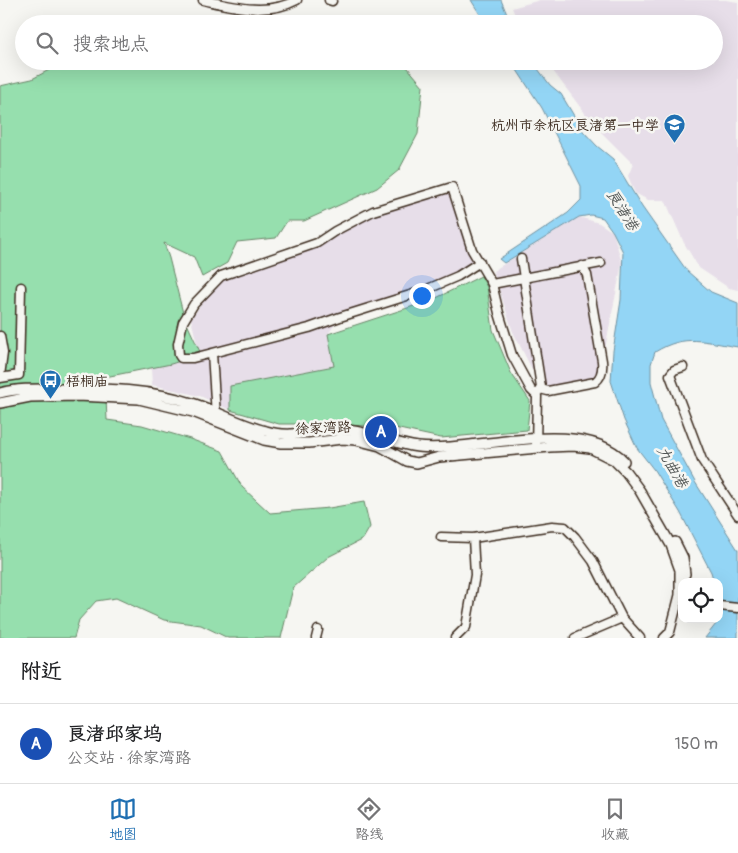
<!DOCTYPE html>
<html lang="zh">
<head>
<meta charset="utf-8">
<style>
	body { margin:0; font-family:Pangolin,"LXGW WenKai TC",sans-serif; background:#f6f6f6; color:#202124 }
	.controls { position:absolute; right:15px; bottom:15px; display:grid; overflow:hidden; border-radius:10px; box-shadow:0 5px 20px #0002 }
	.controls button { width:45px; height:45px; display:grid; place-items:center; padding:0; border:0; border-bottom:1px solid #e0e0e0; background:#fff; color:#202124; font:25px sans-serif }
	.you { position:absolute; left:421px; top:295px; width:18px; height:18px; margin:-12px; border:4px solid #fff; border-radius:50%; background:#1a73e8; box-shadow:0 0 0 8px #1a73e833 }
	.badge { display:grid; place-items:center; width:32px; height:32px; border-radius:50%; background:#1f6fb2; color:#fff; font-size:16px; font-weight:700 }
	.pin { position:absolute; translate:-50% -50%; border:2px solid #fff; box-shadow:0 1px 5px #0006 }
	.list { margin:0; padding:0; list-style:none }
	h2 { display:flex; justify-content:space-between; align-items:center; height:65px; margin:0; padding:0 20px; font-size:21px }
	h2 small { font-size:16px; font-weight:400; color:#757577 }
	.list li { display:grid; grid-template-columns:32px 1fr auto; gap:15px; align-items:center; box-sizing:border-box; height:80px; padding:0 20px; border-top:1px solid #e0e0e0 }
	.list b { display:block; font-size:19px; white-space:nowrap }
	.list p { margin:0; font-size:16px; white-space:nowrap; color:#757577 }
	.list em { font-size:16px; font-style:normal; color:#757577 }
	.icon { flex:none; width:28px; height:28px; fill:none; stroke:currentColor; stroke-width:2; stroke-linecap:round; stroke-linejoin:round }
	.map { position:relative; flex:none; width:738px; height:638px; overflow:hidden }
	.search { position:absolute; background:#fff; box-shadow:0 5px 20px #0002; left:15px; right:15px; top:15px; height:55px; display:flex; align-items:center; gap:12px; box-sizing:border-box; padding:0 18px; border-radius:28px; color:#757577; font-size:19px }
	.sheet { height:145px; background:#fff }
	nav { display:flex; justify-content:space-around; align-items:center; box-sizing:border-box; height:70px; border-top:1px solid #e0e0e0; background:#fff; font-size:14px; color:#757577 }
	nav a { display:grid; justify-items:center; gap:2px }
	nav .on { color:#1f6fb2 }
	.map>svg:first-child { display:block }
	.built { fill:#e7dee9 }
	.green { fill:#96dfae; stroke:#688466 }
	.water { fill:#93d5f5; stroke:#70919f }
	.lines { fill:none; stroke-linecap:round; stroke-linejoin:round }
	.minor-casing { stroke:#3b2a1e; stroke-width:11 }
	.tertiary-casing { stroke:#3b2a1e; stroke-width:12 }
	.minor { stroke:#f6f6f2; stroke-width:8 }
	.tertiary { stroke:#f6f6f2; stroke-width:9 }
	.labels { text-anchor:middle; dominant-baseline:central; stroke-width:5; stroke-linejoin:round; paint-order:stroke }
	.poi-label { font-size:14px; fill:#3b2a1e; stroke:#f6f6f2; text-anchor:end }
	.street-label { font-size:14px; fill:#3b2a1e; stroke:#f6f6f2 }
	.water-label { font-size:15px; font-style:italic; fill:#515554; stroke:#f6f6f2 }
</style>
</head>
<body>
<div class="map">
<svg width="738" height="638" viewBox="0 0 738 638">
	<rect width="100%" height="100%" fill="#f6f6f2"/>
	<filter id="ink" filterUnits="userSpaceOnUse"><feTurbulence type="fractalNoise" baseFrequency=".02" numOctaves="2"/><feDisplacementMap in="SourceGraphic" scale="10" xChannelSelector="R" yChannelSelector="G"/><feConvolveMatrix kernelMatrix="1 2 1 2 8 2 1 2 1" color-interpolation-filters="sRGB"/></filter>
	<g filter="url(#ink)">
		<!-- built -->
		<path class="built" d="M 540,0 L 726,0 L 738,2 L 738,290 L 729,288 L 699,268 L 684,243 L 665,200 L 648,200 L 635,193 L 628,176 L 633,164 L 593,124 L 553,71 L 541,61 L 714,61 L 714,24 L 519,24 L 512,8 Z
			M 452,187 L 478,260 L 423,291 L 340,317 L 328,334 L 334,366 L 230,386 L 230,410 L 200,396 L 152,385 L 151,368 L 200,356 L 191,319 L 221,276 L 317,243 L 373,211 Z
			M 579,217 L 599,223 L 613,232 L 622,263 L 599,379 L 595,382 L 541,387 L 513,332 L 493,271 Z"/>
		<!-- green -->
		<path class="green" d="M 278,17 L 358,24 L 263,24 Z
			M 66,61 L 402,61 L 423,86 L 418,134 L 399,170 L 377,188 L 304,221 L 287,221 L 276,238 L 237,242 L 227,263 L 202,277 L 194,257 L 164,243 L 169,258 L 184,317 L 201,354 L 171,364 L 105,377 L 107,420 L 142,425 L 190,439 L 222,451 L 242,487 L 270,513 L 329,508 L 364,502 L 370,527 L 363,539 L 328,557 L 293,588 L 281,638 L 228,638 L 201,625 L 164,620 L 116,598 L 96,601 L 79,620 L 74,638 L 0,638 L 0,86 L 32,79 Z
			M 481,276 L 487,287 L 493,330 L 511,373 L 530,401 L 527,430 L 441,438 L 390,427 L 322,424 L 279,424 L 230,410 L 230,386 L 334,366 L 328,334 L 432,300 Z"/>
		<!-- water -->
		<path class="water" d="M 471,0 L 501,0 L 511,24 L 486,24 Z
			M 511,61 L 532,61 L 550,85 L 561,94 L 583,131 L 597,146 L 613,159 L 642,207 L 687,271 L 711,292 L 738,303 L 738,347 C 704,342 686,333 655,352 L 651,364 L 651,382 L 661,420 L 695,482 L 738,550 L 738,638 L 705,638 L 716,624 L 716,619 L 719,619 L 719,582 L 714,582 L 711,572 L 680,512 L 654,470 L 637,448 L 624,420 L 611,381 L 613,351 L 621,300 L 623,252 L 613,232 L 603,218 L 591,215 L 579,217 L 504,263 L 499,259 L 568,213 L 581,200 L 581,186 L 542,108 Z"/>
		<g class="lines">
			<defs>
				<path id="minor" d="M 203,0 C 234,7 267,16 297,0
					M 329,0 L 332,1
					M 521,259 L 541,387 L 539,391
					M 480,262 L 458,276 L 423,291 L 340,317 L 309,328 L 193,358 L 181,358 L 179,355 L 178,344 L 183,322 L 194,304 L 221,276 L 317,243 L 335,231 L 373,211 L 452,187 L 472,250 L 492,284 L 499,313 L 512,355 L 531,390 L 537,396 L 536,448
					M 492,284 L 601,263
					M 0,336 L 3,353 L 0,376
					M 212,353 L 216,416
					M 683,367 L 674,370 L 670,375 L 702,460 L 738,515
					M 0,378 L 19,375 L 21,287
					M 540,389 L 548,391 L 595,382 C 602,377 603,370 602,361 L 587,275 L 582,266
					M 441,537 L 473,538 L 552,526 L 565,527 L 575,537 L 593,561 L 622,618 L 640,638
					M 719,606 L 738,608
					M 316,638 L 318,630
					M 455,638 L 466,627 L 475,575 L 473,538
					M 575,638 L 622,618
					M 664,638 L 670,632 L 680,593 L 682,594"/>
				<path id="tertiary" d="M 0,393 C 19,388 40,389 60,389 C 106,388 150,389 195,404 C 219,412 241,425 266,431 C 292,439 318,429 345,430 C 370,431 393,444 418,447 C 476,453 581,415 624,461
					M 0,403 L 30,397 L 78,396 L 139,399 L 193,412 L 264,440 L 281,443 L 309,443 L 342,439 L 356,440 L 380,446 L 407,461 L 417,463 L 439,457 L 550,447 L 573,446 L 590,448 L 614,460 L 626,472 L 640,491 L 671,545 L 680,570 L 680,593
					M 675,542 L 683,558 L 685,574"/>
			</defs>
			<!-- minor casing -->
			<use href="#minor" class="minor-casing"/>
			<!-- tertiary casing -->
			<use href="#tertiary" class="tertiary-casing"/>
			<!-- minor -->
			<use href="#minor" class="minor"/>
			<!-- tertiary -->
			<use href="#tertiary" class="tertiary"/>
		</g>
	</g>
	<!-- icons -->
	<defs>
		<symbol id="school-pin" viewBox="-11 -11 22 30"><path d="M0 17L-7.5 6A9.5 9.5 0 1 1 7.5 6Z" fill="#1f6fb2" stroke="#f6f6f2"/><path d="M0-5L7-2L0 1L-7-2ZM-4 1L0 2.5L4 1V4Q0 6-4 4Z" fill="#fff"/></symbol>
		<symbol id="bus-pin" viewBox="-11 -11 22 30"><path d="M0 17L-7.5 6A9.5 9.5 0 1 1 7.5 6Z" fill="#1f6fb2" stroke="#f6f6f2"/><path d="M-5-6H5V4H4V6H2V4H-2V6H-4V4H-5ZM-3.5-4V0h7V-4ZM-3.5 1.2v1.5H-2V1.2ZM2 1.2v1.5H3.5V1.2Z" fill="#fff"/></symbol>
	</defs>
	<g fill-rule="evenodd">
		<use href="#school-pin" x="662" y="112" width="25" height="34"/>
		<use href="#bus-pin" x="38" y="368" width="25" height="34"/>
	</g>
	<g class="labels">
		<!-- poi labels -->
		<g class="poi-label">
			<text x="659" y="125">杭州市余杭区良渚第一中学</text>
			<text x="66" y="381" text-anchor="start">梧桐庙</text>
		</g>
		<!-- street labels -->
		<g class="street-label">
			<text transform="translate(323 428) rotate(-2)">徐家湾路</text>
		</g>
		<!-- water labels -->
		<g class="water-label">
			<text transform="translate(622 210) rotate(58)">良渚港</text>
			<text transform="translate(672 467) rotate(60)">九曲港</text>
		</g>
	</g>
</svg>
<div class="controls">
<button><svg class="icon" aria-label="locate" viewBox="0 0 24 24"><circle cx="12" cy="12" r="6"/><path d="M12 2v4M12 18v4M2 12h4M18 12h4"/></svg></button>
</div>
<div class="you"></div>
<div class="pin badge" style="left:381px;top:432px;background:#1a4fb4">A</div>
<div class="search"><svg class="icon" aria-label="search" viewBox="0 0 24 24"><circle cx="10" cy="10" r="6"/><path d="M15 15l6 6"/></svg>搜索地点</div>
</div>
<section class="sheet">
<h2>附近<small></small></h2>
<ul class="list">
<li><span class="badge" style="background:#1a4fb4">A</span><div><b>良渚邱家坞</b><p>公交站 · 徐家湾路</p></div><em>150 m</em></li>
</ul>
</section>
<nav>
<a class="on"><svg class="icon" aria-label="map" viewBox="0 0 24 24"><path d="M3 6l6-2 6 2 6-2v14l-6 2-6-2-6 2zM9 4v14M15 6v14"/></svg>地图</a>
<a><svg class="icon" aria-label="directions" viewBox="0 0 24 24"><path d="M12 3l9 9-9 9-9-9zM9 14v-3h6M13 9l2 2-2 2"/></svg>路线</a>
<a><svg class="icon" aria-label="saved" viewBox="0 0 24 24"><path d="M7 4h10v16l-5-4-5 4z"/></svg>收藏</a>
</nav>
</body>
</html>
